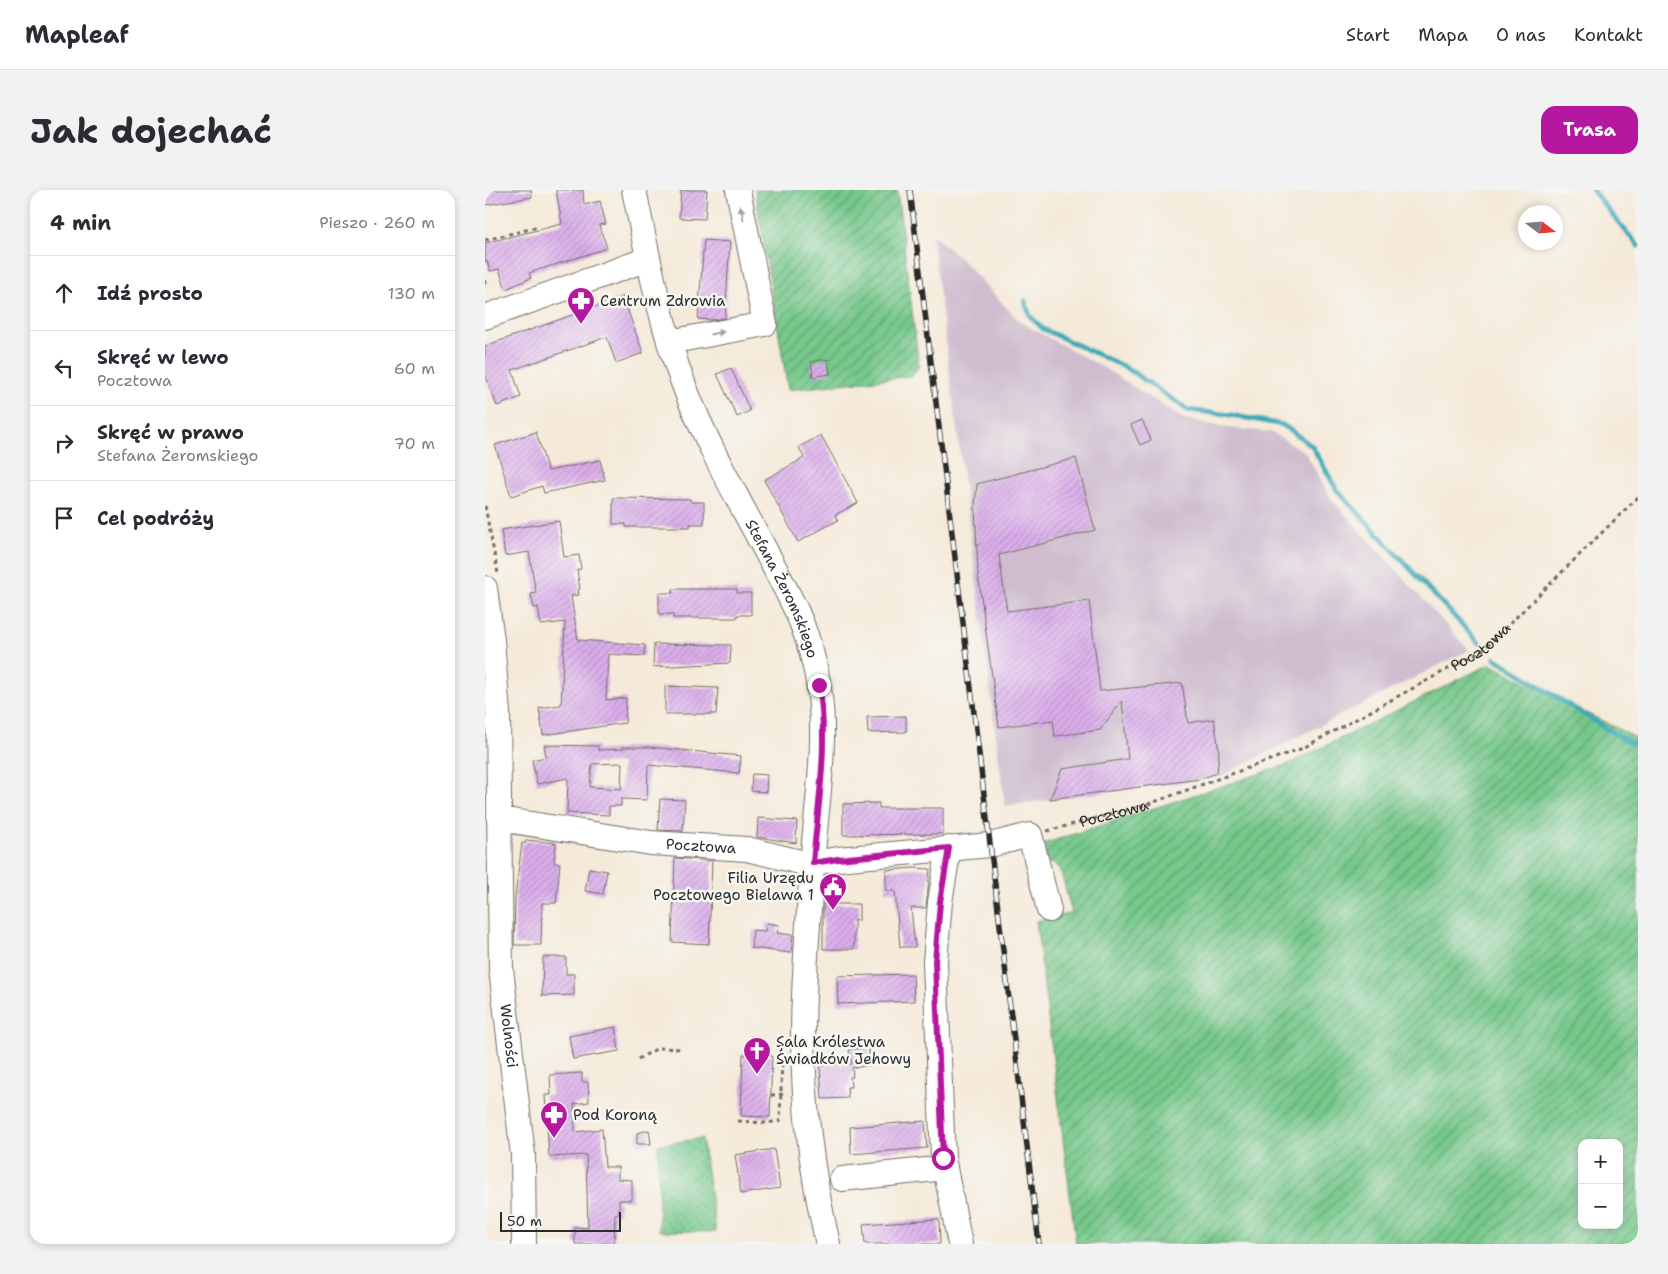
<!DOCTYPE html>
<html lang="pl">
<head>
<meta charset="utf-8">
<style>
	body { margin:0; font-family:"Shantell Sans",sans-serif; background:#f2f2f3; color:#2b2b33 }
	.controls { position:absolute; right:15px; bottom:15px; display:grid; overflow:hidden; border-radius:10px; box-shadow:0 2px 8px #0003 }
	.controls button { width:45px; height:45px; display:grid; place-items:center; padding:0; border:0; border-bottom:1px solid #e1e1e2; background:#fff; color:#2b2b33; font:25px sans-serif }
	.compass { position:absolute; left:1033px; top:15px; width:45px; height:45px; border-radius:50%; background:#fff; box-shadow:0 2px 8px #0003; rotate:106deg }
	.scale { position:absolute; left:15px; bottom:12px; width:121px; box-sizing:border-box; padding-left:5px; border:2px solid #2b2b2b; border-top:0; font-size:14px; line-height:18px; white-space:nowrap; color:#2b2b2b; -webkit-text-stroke:4px #f6f6f2; paint-order:stroke }
	.stop { position:absolute; width:15px; height:15px; margin:-11px; border:4px solid #b5179e; border-radius:50%; background:#fff }
	.stop.end { background:#b5179e; border-color:#fff; box-shadow:0 1px 5px #0008 }
	.list { margin:0; padding:0; list-style:none }
	h2 { display:flex; justify-content:space-between; align-items:center; height:65px; margin:0; padding:0 20px; font-size:21px }
	h2 small { font-size:16px; font-weight:400; color:#7c7c81 }
	.list li { display:grid; grid-template-columns:32px 1fr auto; gap:15px; align-items:center; box-sizing:border-box; height:75px; padding:0 20px; border-top:1px solid #e1e1e2 }
	.list b { display:block; font-size:19px; white-space:nowrap }
	.list p { margin:0; font-size:16px; white-space:nowrap; color:#7c7c81 }
	.list em { font-size:16px; font-style:normal; color:#7c7c81 }
	.icon { flex:none; width:28px; height:28px; fill:none; stroke:currentColor; stroke-width:2; stroke-linecap:round; stroke-linejoin:round }
	.map { position:relative; flex:none; width:1153px; height:1054px; overflow:hidden; border-radius:15px }
	header { display:flex; align-items:center; gap:30px; box-sizing:border-box; height:70px; padding:0 25px; background:#fff; border-bottom:1px solid #e1e1e2 }
	header strong { font-size:24px }
	nav { display:flex; gap:28px; margin-inline-start:auto; font-size:18px }
	.intro { display:flex; align-items:center; justify-content:space-between; box-sizing:border-box; height:120px; padding:0 30px }
	h1 { margin:0; font-size:35px }
	.button { padding:12px 22px; border-radius:15px; background:#b5179e; color:#fff; font-size:18px; font-weight:700 }
	main { display:flex; gap:30px; padding:0 30px }
	aside { flex:1; background:#fff; border-radius:15px; box-shadow:0 2px 8px #0003 }
	.map>svg:first-child { display:block }
	.industrial { fill:#cfbdcf }
	.grass { fill:url(#grass-dots); stroke:#507a5b }
	.garden { fill:url(#garden-furrows); stroke:#507a5b; fill-rule:evenodd }
	.lines { fill:none; stroke-linecap:round; stroke-linejoin:round }
	.stream { stroke:#3baab9; stroke-width:5 }
	.building { fill:url(#building-hatch); fill-rule:evenodd }
	.minor-casing { stroke:#726e68; stroke-width:26 }
	.path { stroke:#726e68; stroke-width:3; stroke-dasharray:4 4; stroke-linecap:butt }
	.minor { stroke:#fff; stroke-width:24 }
	.rail-casing { stroke:#2b2b2b; stroke-width:5.5 }
	.rail { stroke:#f6f6f2; stroke-width:4; stroke-dasharray:11; stroke-linecap:butt }
	.oneway { fill:#a0a0a0 }
	.route { stroke:#b5179e; stroke-width:6 }
	.labels { text-anchor:middle; dominant-baseline:central; stroke-width:5; stroke-linejoin:round; paint-order:stroke }
	.poi-label { font-size:15px; fill:#2b2b2b; stroke:#f6f6f2; text-anchor:start }
	.street-label { font-size:15px; fill:#2b2b2b; stroke:#f6f6f2 }
</style>
</head>
<body>
<header>
<strong>Mapleaf</strong>
<nav><a>Start</a><a>Mapa</a><a>O nas</a><a>Kontakt</a></nav>
</header>
<div class="intro"><h1>Jak dojechać</h1><a class="button">Trasa</a></div>
<main>
<aside>
<h2>4 min<small>Pieszo · 260 m</small></h2>
<ul class="list">
<li><svg class="icon" aria-label="ahead" viewBox="0 0 24 24"><path d="M12 20V5M6 11l6-6 6 6"/></svg><div><b>Idź prosto</b></div><em>130 m</em></li>
<li><svg class="icon" aria-label="left" viewBox="0 0 24 24"><path d="M17 20v-9H6M10 6l-5 5 5 5"/></svg><div><b>Skręć w lewo</b><p>Pocztowa</p></div><em>60 m</em></li>
<li><svg class="icon" aria-label="right" viewBox="0 0 24 24"><path d="M7 20v-9h11M14 6l5 5-5 5"/></svg><div><b>Skręć w prawo</b><p>Stefana Żeromskiego</p></div><em>70 m</em></li>
<li><svg class="icon" aria-label="arrive" viewBox="0 0 24 24"><path d="M6 21V4h12l-3 4 3 4H6"/></svg><div><b>Cel podróży</b></div></li>
</ul>
</aside>
<div class="map">
<svg width="1153" height="1054" viewBox="0 0 1153 1054">
	<defs>
		<pattern id="grass-dots" width="8" height="8" patternUnits="userSpaceOnUse" patternTransform="scale(1.25)"><rect width="8" height="8" fill="#76c88b"/><path d="M2 2h.1M6 6h.1" fill="none" stroke="#61a372" stroke-width="1.8" stroke-linecap="round"/></pattern>
		<pattern id="garden-furrows" width="10" height="10" patternUnits="userSpaceOnUse" patternTransform="scale(1.25)"><rect width="10" height="10" fill="#76c88b"/><path d="M-1 1l2-2M0 10L10 0M9 11l2-2" fill="none" stroke="#61a372"/></pattern>
		<pattern id="building-hatch" width="6" height="6" patternUnits="userSpaceOnUse" patternTransform="scale(1.25)"><rect width="6" height="6" fill="#dcaeec"/><path d="M-1 1l2-2M0 6l6-6M5 7l2-2" fill="none" stroke="#b38ebf"/></pattern>
	</defs>
	<rect width="100%" height="100%" fill="#f6f6f2"/>
	<filter id="ink" filterUnits="userSpaceOnUse"><feTurbulence type="fractalNoise" baseFrequency=".02" numOctaves="2"/><feDisplacementMap in="SourceGraphic" scale="10" xChannelSelector="R" yChannelSelector="G"/><feConvolveMatrix kernelMatrix="1 2 1 2 8 2 1 2 1" color-interpolation-filters="sRGB"/></filter>
	<filter id="wash" filterUnits="userSpaceOnUse"><feTurbulence type="fractalNoise" baseFrequency=".0096" numOctaves="4" result="noise"/><feDisplacementMap in="SourceGraphic" scale="20" xChannelSelector="R" yChannelSelector="G"/><feGaussianBlur stdDeviation="1.12" result="paint"/><feColorMatrix in="noise" values="0 0 0 0 0 0 0 0 0 0 0 0 0 0 0 0 0 1.4 0 .05"/><feComposite in="paint" operator="in"/></filter>
	<g filter="url(#wash)">
		<rect width="100%" height="100%" fill="#f5ead9"/>
		<!-- industrial -->
		<path class="industrial" d="M 447,44 L 476,69 L 535,132 L 621,179 L 697,228 L 742,238 L 786,242 L 820,262 L 846,309 L 984,460 L 734,587 L 520,616 Z"/>
		<!-- grass -->
		<path class="grass" d="M 217,948 L 231,1042 L 174,1041 L 173,955 Z"/>
		<!-- garden -->
		<path class="garden" d="M 270,0 L 412,0 L 434,176 L 426,186 L 303,200 Z
			M 1005,474 L 1153,549 L 1153,1054 L 591,1054 L 551,731 L 587,723 L 575,679 L 567,673 L 562,673 L 558,654 L 804,574 ZM 1097,953 L 1134,953 L 1134,1035 L 1097,1035 Z"/>
		<g class="lines">
			<!-- stream -->
			<path class="stream" d="M 1107,0 L 1153,56
				M 540,111 L 545,126 L 558,139 L 642,178 L 703,220 L 746,225 L 798,235 L 827,256 L 852,300 L 994,453
				M 1010,468 L 1133,546 L 1153,556"/>
		</g>
		<g id="blocks">
			<!-- building -->
			<path class="building" d="M 0,0 L 46,0 L 47,7 L 0,15 Z
				M 71,0 L 98,0 L 99,15 L 115,11 L 121,34 L 114,35 L 122,58 L 44,83 L 46,88 L 21,99 L 14,79 L 5,81 L 2,71 L 0,71 L 0,53 L 77,34 Z
				M 196,0 L 222,0 L 220,29 L 194,28 Z
				M 219,50 L 245,52 L 240,128 L 227,130 L 213,129 Z
				M 138,107 L 158,163 L 131,173 L 122,147 L 27,180 L 36,207 L 12,216 L 0,184 L 0,156 Z
				M 343,169 L 345,184 L 328,187 L 326,172 Z
				M 246,178 L 265,221 L 252,227 L 232,184 Z
				M 657,230 L 666,250 L 655,255 L 646,235 Z
				M 51,242 L 63,281 L 115,270 L 120,290 L 59,303 L 57,296 L 26,306 L 10,255 Z
				M 336,245 L 373,313 L 350,325 L 353,330 L 313,352 L 279,290 L 319,268 L 314,257 Z
				M 591,268 L 610,340 L 514,365 L 522,421 L 604,411 L 615,501 L 697,493 L 703,533 L 729,529 L 734,561 L 732,583 L 715,589 L 565,609 L 577,579 L 643,569 L 637,511 L 615,540 L 570,546 L 568,530 L 514,537 L 493,384 L 490,316 L 492,294 Z
				M 128,308 L 205,309 L 206,312 L 219,312 L 219,334 L 205,334 L 205,337 L 141,337 L 141,334 L 128,334 Z
				M 74,331 L 79,367 L 94,365 L 96,379 L 92,380 L 95,399 L 93,400 L 94,405 L 86,406 L 93,450 L 160,455 L 159,466 L 123,464 L 121,510 L 141,508 L 140,533 L 58,545 L 54,518 L 76,515 L 80,432 L 56,435 L 53,417 L 49,418 L 46,404 L 51,403 L 44,362 L 20,366 L 16,340 Z
				M 188,399 L 252,399 L 252,403 L 266,403 L 266,425 L 252,425 L 252,428 L 188,428 L 188,424 L 174,424 L 174,403 L 188,403 Z
				M 169,454 L 246,455 L 245,473 L 168,477 Z
				M 180,496 L 233,498 L 231,524 L 180,524 Z
				M 421,526 L 421,542 L 383,543 L 382,527 Z
				M 59,555 L 113,556 L 113,560 L 138,559 L 138,557 L 164,557 L 256,566 L 254,583 L 163,575 L 162,610 L 136,609 L 136,616 L 124,616 L 124,625 L 82,623 L 83,588 L 52,594 L 47,570 L 61,567 ZM 137,573 L 136,599 L 105,597 L 107,574 Z
				M 267,584 L 282,585 L 281,602 L 266,601 Z
				M 175,609 L 200,610 L 198,641 L 173,640 Z
				M 394,613 L 394,618 L 458,618 L 458,644 L 358,645 L 358,614 Z
				M 273,628 L 312,631 L 311,653 L 272,647 Z
				M 41,650 L 71,653 L 69,673 L 75,673 L 71,713 L 57,713 L 56,755 L 29,755 L 30,706 L 37,653 L 41,653 Z
				M 190,668 L 227,671 L 224,754 L 187,752 Z
				M 104,678 L 122,681 L 118,704 L 100,701 Z
				M 429,678 L 445,679 L 441,718 L 426,718 L 430,757 L 415,757 L 410,701 L 401,701 L 401,680 Z
				M 338,714 L 374,714 L 374,730 L 369,730 L 369,759 L 338,759 Z
				M 282,733 L 294,735 L 292,743 L 308,745 L 306,763 L 266,758 L 268,740 L 280,741 Z
				M 58,767 L 81,767 L 81,784 L 89,784 L 89,805 L 57,806 Z
				M 428,784 L 429,811 L 353,814 L 352,786 Z
				M 130,837 L 134,861 L 88,869 L 84,846 Z
				M 383,857 L 386,875 L 367,878 L 368,887 L 365,887 L 366,897 L 362,897 L 363,908 L 337,909 L 335,876 L 367,874 L 364,860 Z
				M 258,864 L 287,866 L 285,927 L 256,926 Z
				M 97,883 L 97,892 L 103,892 L 104,912 L 89,914 L 90,942 L 117,939 L 120,977 L 133,977 L 133,989 L 147,990 L 147,1010 L 134,1010 L 134,1024 L 130,1024 L 129,1054 L 90,1054 L 90,1037 L 103,1038 L 101,965 L 64,967 L 60,905 L 66,905 L 65,885 Z
				M 440,931 L 442,958 L 366,964 L 365,937 Z
				M 164,940 L 166,954 L 152,954 L 152,943 Z
				M 289,959 L 295,998 L 256,1004 L 250,965 Z
				M 454,1029 L 455,1054 L 380,1054 L 378,1034 Z"/>
		</g>
	</g>
	<g filter="url(#ink)">
		<use href="#blocks" fill-opacity="0" stroke="#726e68" stroke-width="1"/>
		<g class="lines">
			<defs>
				<g id="minor">
					<path id="s2" d="M 149,0 C 163,67 175,134 200,198 C 230,275 276,347 312,422 C 348,505 337,566 329,652 C 325,703 321,755 319,806 C 315,889 324,973 343,1054"/>
					<path d="M 0,127 L 163,69"/>
					<path d="M 184,152 L 280,134 L 253,0"/>
					<path id="s3" d="M 0,398 L 7,450 L 13,523 L 16,779 L 38,965 L 39,1054"/>
					<path id="s4" d="M 14,629 L 166,653 L 262,659 L 315,672 L 328,673 L 353,669 L 505,655 L 545,645 L 564,720"/>
					<path d="M 464,658 L 455,712 L 450,772 L 458,968 L 475,1054"/>
					<path d="M 357,989 L 460,978"/>
				</g>
			</defs>
			<!-- minor casing -->
			<use href="#minor" class="minor-casing"/>
			<!-- path -->
			<g class="path">
				<path d="M 0,50 L 53,37"/>
				<path d="M 0,90 L 2,96 L 0,96"/>
				<path d="M 0,316 L 13,384"/>
				<path id="s1" d="M 562,641 L 658,616 L 818,558 L 998,460 L 1153,307"/>
				<path d="M 153,869 L 173,858 L 198,859"/>
				<path d="M 286,905 L 301,904"/>
				<path d="M 253,931 L 281,933 L 295,931 L 297,866"/>
			</g>
			<!-- minor -->
			<use href="#minor" class="minor"/>
			<defs>
				<path id="rail" d="M 425,0 L 554,1054"/>
			</defs>
			<!-- rail casing -->
			<use href="#rail" class="rail-casing"/>
			<!-- rail -->
			<use href="#rail" class="rail"/>
		</g>
		<!-- one-way arrows -->
		<defs><path id="oneway-solid" d="M-6-.8H1V-3.2L6.5 0L1 3.2V.8H-6Z" transform="scale(1.25)"/></defs>
		<g class="oneway">
			<use href="#oneway-solid" transform="translate(257 23) rotate(-102)"/>
			<use href="#oneway-solid" transform="translate(232 143) rotate(-11)"/>
		</g>
	</g>
	<g class="lines" filter="url(#ink)">
		<!-- route -->
		<path class="route" d="M 334,495 C 344,554 333,614 328,673 L 353,669 L 464,658 L 455,712 L 450,772 L 458,968"/>
	</g>
	<!-- icons -->
	<defs>
		<symbol id="pharmacy-pin" viewBox="-11 -11 22 30"><path d="M0 17L-7.5 6A9.5 9.5 0 1 1 7.5 6Z" fill="#b5179e" stroke="#f6f6f2"/><path d="M-2-6h4v4h4v4h-4v4h-4v-4h-4v-4h4Z" fill="#fff"/></symbol>
		<symbol id="civic-pin" viewBox="-11 -11 22 30"><path d="M0 17L-7.5 6A9.5 9.5 0 1 1 7.5 6Z" fill="#b5179e" stroke="#f6f6f2"/><path d="M-.6-6.5H3V-4.5H.6V-3L4-1V1h2V6H-6V1h2V-1L-.6-3ZM-1.2 2.5V6h2.4V2.5Z" fill="#fff"/></symbol>
		<symbol id="church-pin" viewBox="-11 -11 22 30"><path d="M0 17L-7.5 6A9.5 9.5 0 1 1 7.5 6Z" fill="#b5179e" stroke="#f6f6f2"/><path d="M-1.2-6h2.4v3.5h3.3v2.4h-3.3V6h-2.4V-.1h-3.3v-2.4h3.3Z" fill="#fff"/></symbol>
	</defs>
	<g fill-rule="evenodd">
		<use href="#pharmacy-pin" x="80" y="95" width="32" height="43"/>
		<use href="#civic-pin" x="332" y="681" width="32" height="43"/>
		<use href="#church-pin" x="256" y="845" width="32" height="43"/>
		<use href="#pharmacy-pin" x="53" y="909" width="32" height="43"/>
	</g>
	<g class="labels">
		<!-- poi labels -->
		<g class="poi-label">
			<text x="115" y="111">Centrum Zdrowia</text>
			<text x="329" y="688" text-anchor="end">Filia Urzędu<tspan x="329" dy="17">Pocztowego Bielawa 1</tspan></text>
			<text x="291" y="852">Sala Królestwa<tspan x="291" dy="17">Świadków Jehowy</tspan></text>
			<text x="88" y="925">Pod Koroną</text>
		</g>
		<!-- street labels -->
		<g class="street-label">
			<text stroke="none"><textPath href="#s2" startOffset="428">Stefana Żeromskiego</textPath></text>
			<text stroke="none"><textPath href="#s1" startOffset="474">Pocztowa</textPath></text>
			<text stroke="none"><textPath href="#s1" startOffset="69">Pocztowa</textPath></text>
			<text stroke="none"><textPath href="#s4" startOffset="204">Pocztowa</textPath></text>
			<text stroke="none"><textPath href="#s3" startOffset="449">Wolności</textPath></text>
		</g>
	</g>
</svg>
<div class="controls">
<button>+</button>
<button>−</button>
</div>
<svg class="compass" viewBox="-18 -18 36 36"><path d="M0-13l5 13h-10z" fill="#e53935"/><path d="M0 13l5-13h-10z" fill="#7c7c81"/></svg>
<div class="scale">50 m</div>
<div class="stop" style="left:458px;top:968px"></div>
<div class="stop end" style="left:334px;top:495px"></div>
</div>
</main>
</body>
</html>
